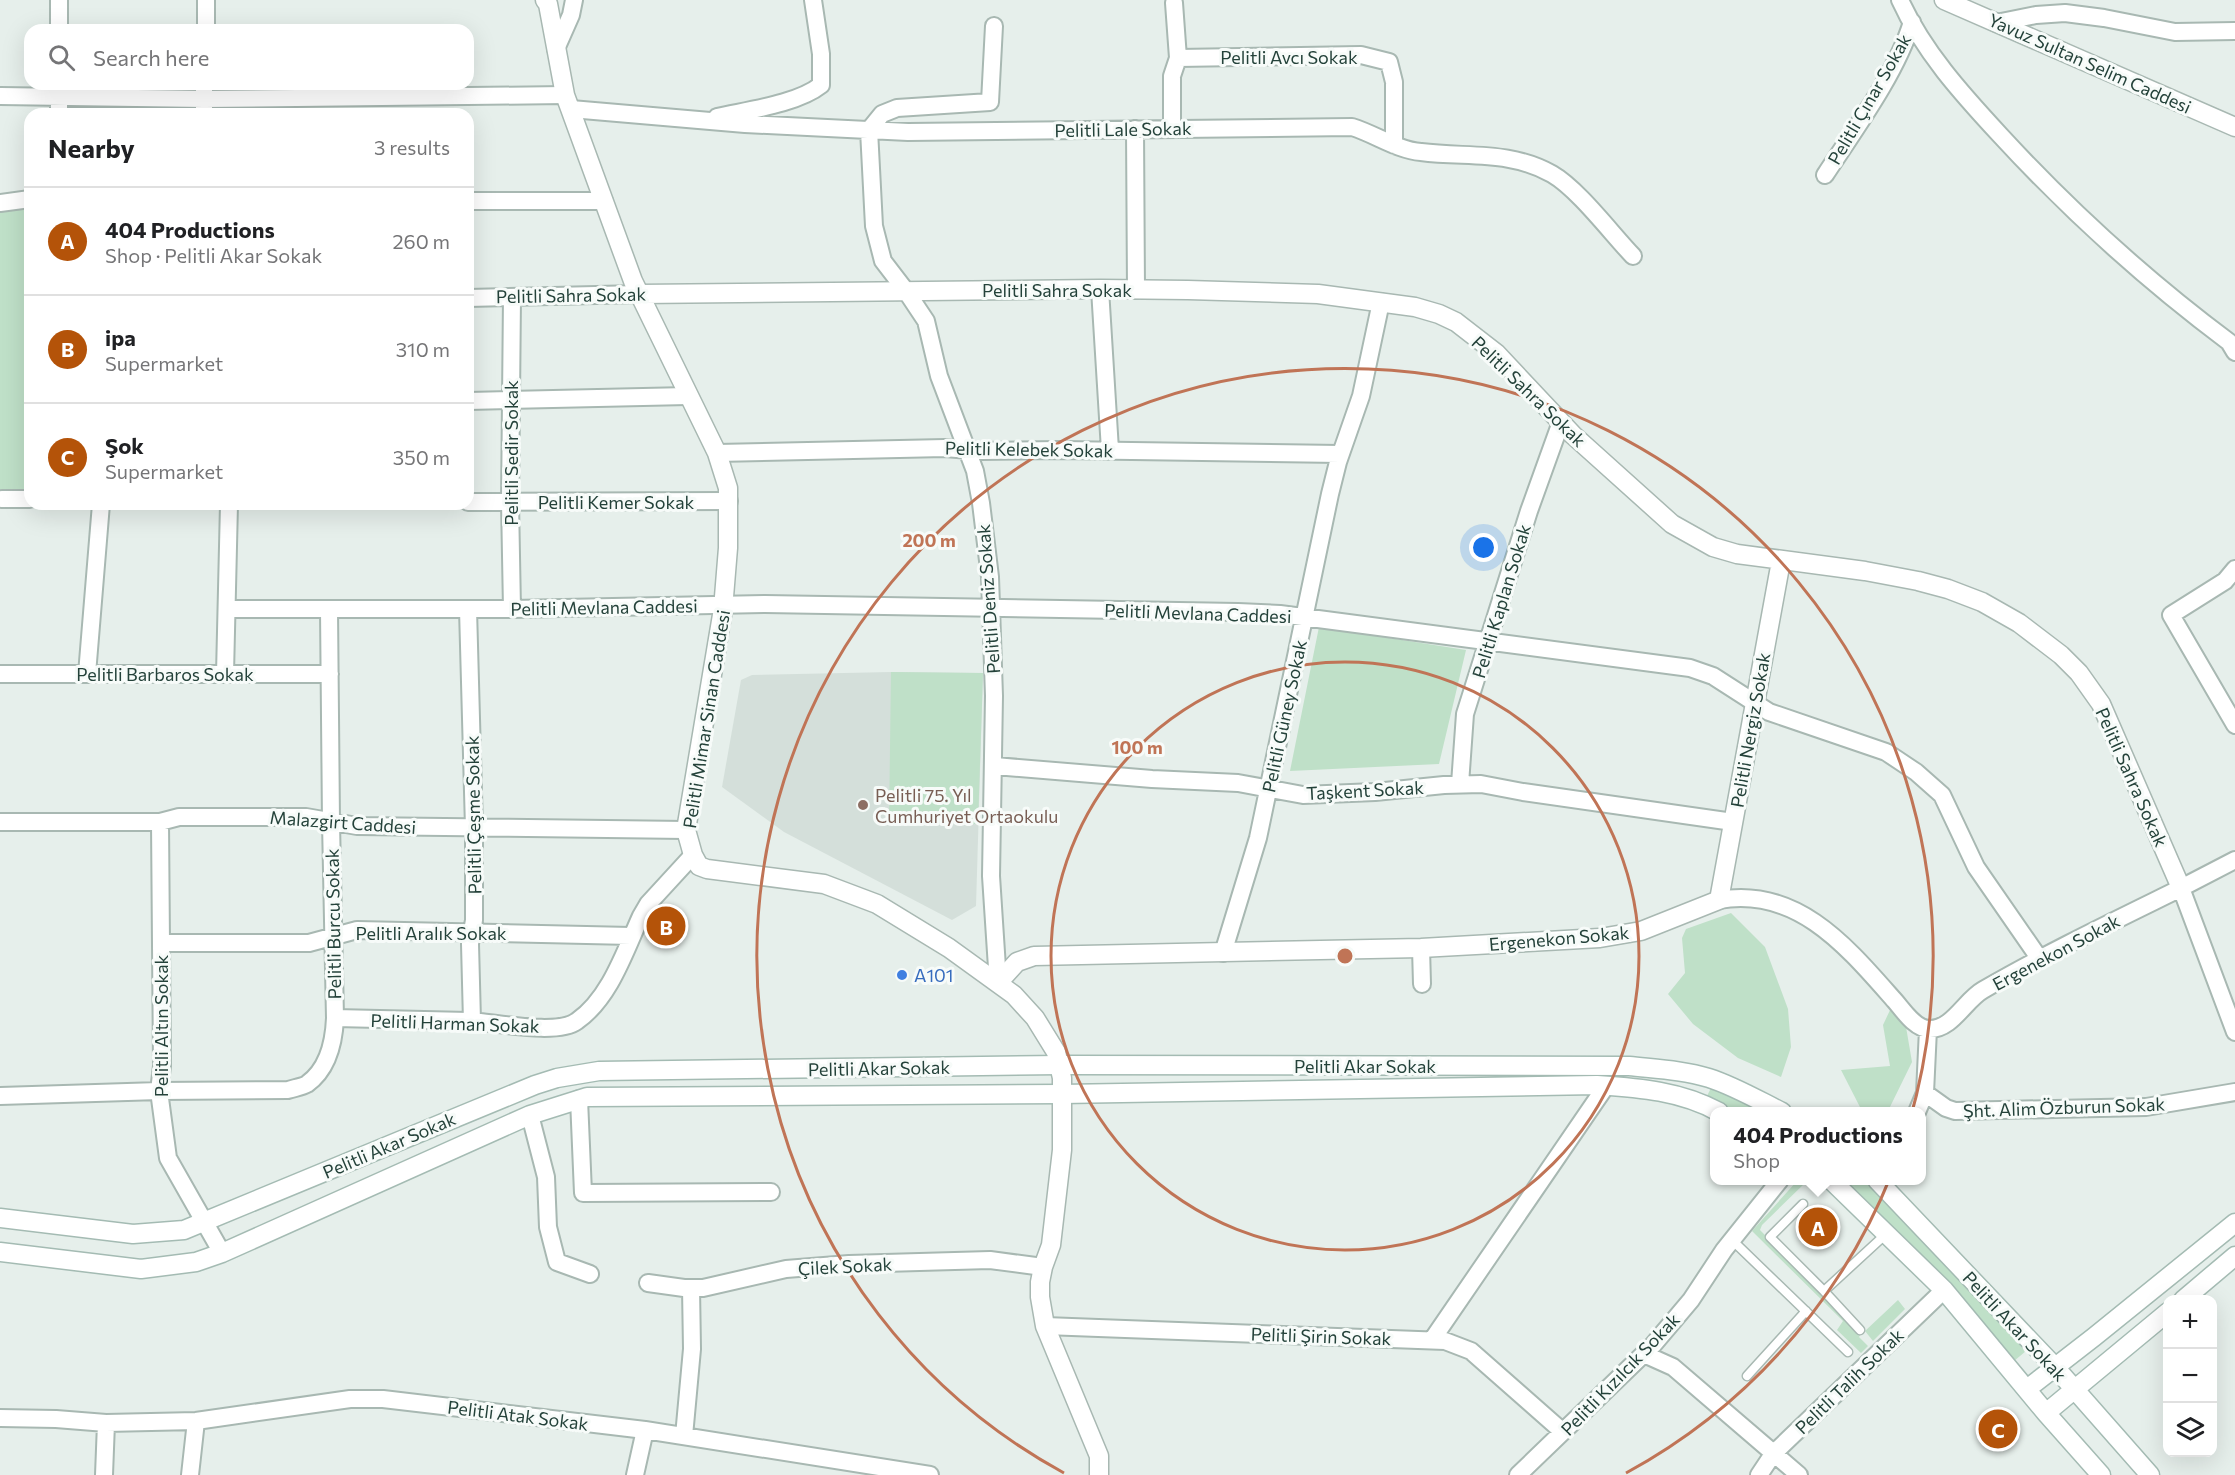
<!DOCTYPE html>
<html lang="en">
<head>
<meta charset="utf-8">
<style>
	body { margin:0; font-family:Commissioner,sans-serif; background:#f2f2f2; color:#202124 }
	.controls { position:absolute; right:18px; bottom:18px; display:grid; overflow:hidden; border-radius:12px; box-shadow:0 6px 24px #0002 }
	.controls button { width:54px; height:54px; display:grid; place-items:center; padding:0; border:0; border-bottom:2px solid #e0e0e0; background:#fff; color:#202124; font:30px sans-serif }
	.you { position:absolute; left:1484px; top:548px; width:21px; height:21px; margin:-15px; border:4px solid #fff; border-radius:50%; background:#1a73e8; box-shadow:0 0 0 9px #1a73e833 }
	.badge { display:grid; place-items:center; width:39px; height:39px; border-radius:50%; background:#b45309; color:#fff; font-size:20px; font-weight:700 }
	.pin { position:absolute; translate:-50% -50%; border:3px solid #fff; box-shadow:0 2px 6px #0006 }
	.popup { position:absolute; left:1710px; top:1107px; width:216px; height:78px; box-sizing:border-box; display:grid; place-content:center; border-radius:12px; background:#fff; filter:drop-shadow(0 2px 4px #0005); font-size:20px; white-space:nowrap; color:#757577 }
	.popup b { font-size:22px; color:#202124 }
	.popup::after { content:''; position:absolute; left:50%; top:100%; margin-left:-12px; border:12px solid transparent; border-top-color:#fff }
	.list { margin:0; padding:0; list-style:none }
	h2 { display:flex; justify-content:space-between; align-items:center; height:78px; margin:0; padding:0 24px; font-size:26px }
	h2 small { font-size:20px; font-weight:400; color:#757577 }
	.list li { display:grid; grid-template-columns:39px 1fr auto; gap:18px; align-items:center; box-sizing:border-box; height:108px; padding:0 24px; border-top:2px solid #e0e0e0 }
	.list b { display:block; font-size:22px; white-space:nowrap }
	.list p { margin:0; font-size:20px; white-space:nowrap; color:#757577 }
	.list em { font-size:20px; font-style:normal; color:#757577 }
	.icon { flex:none; width:33px; height:33px; fill:none; stroke:currentColor; stroke-width:2; stroke-linecap:round; stroke-linejoin:round }
	.map { position:relative; flex:none; width:2235px; height:1475px; overflow:hidden }
	.search { position:absolute; background:#fff; box-shadow:0 6px 24px #0002; left:24px; top:24px; width:450px; height:66px; display:flex; align-items:center; gap:15px; box-sizing:border-box; padding:0 21px; border-radius:18px; color:#757577; font-size:22px }
	.panel { position:absolute; background:#fff; box-shadow:0 6px 24px #0002; left:24px; top:108px; width:450px; height:402px; border-radius:18px }
	.map>svg:first-child { display:block }
	.built { fill:#d4dfda }
	.green { fill:#bfe0c8 }
	.lines { fill:none; stroke-linecap:round; stroke-linejoin:round }
	.service-casing { stroke:#a8b8b2; stroke-width:11 }
	.minor-casing { stroke:#a8b8b2; stroke-width:20 }
	.tertiary-casing { stroke:#a8b8b2; stroke-width:21 }
	.secondary-casing { stroke:#a4bbb3; stroke-width:21 }
	.service { stroke:#fff; stroke-width:8 }
	.minor { stroke:#fff; stroke-width:16 }
	.tertiary { stroke:#fff; stroke-width:18 }
	.secondary { stroke:#fff; stroke-width:18 }
	.ring { fill:none; stroke:#c07456; stroke-width:3 }
	.education-dot { fill:#8d6e63; stroke:#f7fbf9; stroke-width:2 }
	.shop-dot { fill:#3f7fe0; stroke:#f7fbf9; stroke-width:2 }
	.labels { text-anchor:middle; dominant-baseline:central; stroke-width:6; stroke-linejoin:round; paint-order:stroke }
	.street-label { font-size:18px; fill:#24423a; stroke:#f7fbf9 }
	.education-label { font-size:18px; fill:#785e54; stroke:#f7fbf9; text-anchor:start }
	.shop-label { font-size:18px; fill:#366cbe; stroke:#f7fbf9; text-anchor:start }
	.centre { fill:#c07456; stroke:#f7fbf9; stroke-width:3 }
	.ring-label { font-size:18px; text-anchor:middle; font-weight:bold; fill:#c07456; stroke:#f7fbf9; stroke-width:6; stroke-linejoin:round; paint-order:stroke }
</style>
</head>
<body>
<div class="map">
<svg width="2235" height="1475" viewBox="0 0 2235 1475">
	<rect width="100%" height="100%" fill="#e6efeb"/>
	<!-- built -->
	<path class="built" d="M 891,672 L 983,673 L 976,906 L 952,920 L 784,832 L 722,787 L 741,680 L 752,675 Z"/>
	<!-- green -->
	<path class="green" d="M 0,193 L 30,194 L 30,492 L 0,492 Z
		M 1319,627 L 1466,650 L 1439,764 L 1290,771 Z
		M 891,672 L 983,673 L 978,824 L 889,823 Z
		M 1731,913 L 1765,947 L 1788,1009 L 1791,1047 L 1781,1077 L 1738,1058 L 1693,1024 L 1668,994 L 1685,973 L 1682,938 L 1686,929 Z
		M 1891,1008 L 1905,1021 L 1912,1062 L 1888,1111 L 1862,1111 L 1841,1070 L 1890,1066 L 1883,1025 Z
		M 1715,1080 L 1783,1111 L 1718,1111 L 1703,1104 Z
		M 1797,1181 L 1802,1181 L 1805,1183 L 1762,1225 L 1760,1230 L 1861,1334 L 1859,1337 L 1868,1346 L 1861,1353 L 1837,1330 L 1843,1321 L 1752,1231 Z
		M 1828,1181 L 1868,1181 L 2032,1346 L 2008,1366 Z
		M 1898,1300 L 1905,1309 L 1873,1341 L 1865,1331 Z"/>
	<g class="lines">
		<defs>
			<path id="service" d="M 1803,1204 L 1770,1237 L 1824,1291 L 1886,1234
				M 1732,1240 L 1848,1352
				M 1824,1291 L 1860,1330
				M 1747,1376 L 1806,1311"/>
			<path id="minor" d="M 1900,0 C 1923,51 1962,94 2000,135 C 2070,211 2146,280 2229,342 L 2235,352
				M 1174,3 L 1178,58
				M 1996,23 L 2036,15 L 2065,13 L 2104,18 L 2175,32 L 2235,31
				M 994,26 L 990,102 L 897,108 L 882,114 L 869,130 L 874,226 L 883,261 L 906,291 L 926,321 L 939,376 L 975,471 L 981,503 L 990,577 L 994,696 L 991,876 L 998,983
				M 59,30 L 59,0
				M 206,30 L 206,0
				M 556,49 L 571,15 L 574,0
				M 0,96 L 204,99 L 565,95
				M 571,109 L 745,124 L 908,132 L 1352,127 C 1375,134 1397,150 1421,152 C 1468,158 1509,150 1552,174 C 1578,189 1611,233 1633,256
				M 59,114 L 59,84
				M 204,114 L 204,84
				M 717,117 C 748,110 797,104 821,85 L 821,54 L 813,0
				M 1135,129 L 1136,290
				M 1172,129 L 1172,76 L 1178,58 L 1361,55 L 1389,62 L 1394,82 L 1394,145
				M 1825,175 C 1855,129 1896,74 1912,22
				M 468,201 L 604,201
				M 0,203 L 30,199
				M 1100,289 L 1110,450
				M 512,297 L 510,502 L 512,609
				M 468,298 L 640,294
				M 468,401 L 688,396
				M 717,453 L 945,448 L 981,451 L 1062,450 L 1340,454
				M 2,499 L 30,499
				M 468,502 L 729,501
				M 2235,569 L 2225,581 L 2171,615 L 2235,725
				M 227,609 L 512,609 L 765,604 L 1238,612 L 1280,614 L 1690,668 L 1713,676 L 1769,712 L 1886,752 L 1916,772 L 1942,795 L 1976,867 L 2039,958
				M 468,609 L 474,828 L 474,920 L 470,944 L 472,1021
				M 0,674 L 330,674
				M 87,674 L 101,504
				M 225,674 L 229,504
				M 995,766 L 1152,779 L 1238,783 L 1303,795 L 1375,792 L 1444,785 L 1481,784 L 1523,792 L 1733,822
				M 1460,784 L 1465,714 L 1529,511 L 1561,422
				M 0,822 L 160,822 L 179,817 L 306,817 L 357,826 L 686,830
				M 160,822 L 162,1066 L 159,1091 L 168,1158 L 222,1253
				M 2235,860 L 2181,888 L 2235,1032
				M 1719,900 C 1798,886 1848,948 1895,1001 C 1903,1010 1915,1029 1929,1029 C 1952,1030 1965,1000 1983,990 C 2047,953 2114,921 2181,888
				M 161,943 L 309,943 L 357,930 L 631,936
				M 1421,948 L 1422,984
				M 1223,953 L 1258,838 L 1330,494 L 1338,462 L 1361,396 L 1381,302
				M 335,1018 C 380,1019 424,1020 469,1021 C 494,1022 557,1036 577,1021 C 610,998 625,951 641,916 L 648,904 L 693,855
				M 1928,1029 L 1925,1093 L 1946,1108 L 1955,1111 L 2146,1107 L 2235,1092
				M 0,1096 L 159,1091 L 288,1090 C 294,1088 302,1087 307,1084 C 328,1069 334,1042 335,1018 L 331,822 L 329,610
				M 579,1099 L 583,1193 L 771,1192
				M 1917,1112 L 1925,1093
				M 530,1115 L 546,1177 L 548,1227 L 557,1262 L 590,1274
				M 648,1283 L 684,1288 L 703,1288 L 786,1269 L 849,1264 L 990,1260 L 1043,1267
				M 1045,1326 L 1445,1341 L 1471,1351 L 1563,1432
				M 1432,1340 L 1606,1086
				M 1644,1354 L 1673,1367 L 1799,1475
				M 0,1418 L 56,1419 L 106,1423 L 104,1475
				M 106,1423 L 196,1421 L 350,1399 L 383,1399 L 645,1430 L 930,1475
				M 684,1436 L 692,1349 L 691,1288
				M 190,1475 L 196,1421
				M 635,1475 L 645,1430
				M 1518,1475 L 1653,1345 L 1691,1300 L 1724,1250 L 1780,1180
				M 1759,1475 L 1773,1454 L 1944,1290"/>
			<path id="tertiary" d="M 545,0 L 548,4 L 565,95 L 633,281 L 717,453 L 728,488 L 728,548 L 723,609 L 686,830 L 693,855 L 699,866 L 707,869 L 824,884 L 877,904 L 949,948 L 1014,995 L 1035,1018 L 1056,1052 L 1062,1078 L 1062,1150 L 1051,1245 L 1043,1267 L 1040,1282 L 1040,1297 L 1045,1326 L 1099,1456 L 1099,1475
				M 1944,0 L 2235,127
				M 640,294 L 1100,289 L 1188,290 L 1318,294 L 1415,307 L 1439,314 L 1456,322 L 1496,353 L 1573,435 L 1672,524 L 1713,547 L 1737,554 L 1865,571 L 1918,581 L 1948,589 L 1982,602 L 2019,623 L 2061,655 L 2079,673 L 2101,704 L 2181,888
				M 998,983 L 1017,962 L 1034,956 L 1421,948 L 1600,938 L 1641,931 L 1719,900 L 1781,561"/>
			<path id="secondary" d="M 1831,1180 L 1944,1290 L 2046,1413 L 2101,1475
				M 1877,1180 L 2054,1366 L 2150,1475
				M 0,1218 L 133,1234 L 184,1230 L 535,1085 L 557,1078 L 599,1071 L 1060,1065 L 1629,1066 C 1656,1069 1683,1070 1709,1078 C 1734,1086 1758,1100 1782,1112
				M 0,1252 L 141,1269 L 196,1262 L 222,1253 L 530,1115 L 587,1097 L 1062,1094 L 1597,1085 C 1640,1088 1681,1091 1719,1112
				M 2183,1300 L 2235,1256
				M 2027,1389 L 2094,1337 L 2235,1223
				M 2046,1413 L 2168,1312"/>
		</defs>
		<!-- service casing -->
		<use href="#service" class="service-casing"/>
		<!-- minor casing -->
		<use href="#minor" class="minor-casing"/>
		<!-- tertiary casing -->
		<use href="#tertiary" class="tertiary-casing"/>
		<!-- secondary casing -->
		<use href="#secondary" class="secondary-casing"/>
		<!-- service -->
		<use href="#service" class="service"/>
		<!-- minor -->
		<use href="#minor" class="minor"/>
		<!-- tertiary -->
		<use href="#tertiary" class="tertiary"/>
		<!-- secondary -->
		<use href="#secondary" class="secondary"/>
	</g>
	<!-- distance rings -->
	<g class="ring">
		<circle cx="1345" cy="956" r="294"/>
		<path d="M1064 1473A588 588 0 1 1 1626 1473"/>
	</g>
	<!-- markers -->
	<circle class="education-dot" cx="863" cy="805" r="6"/>
	<circle class="shop-dot" cx="902" cy="975" r="6"/>
	<g class="labels">
		<!-- street labels -->
		<g class="street-label">
			<text x="1289" y="57">Pelitli Avcı Sokak</text>
			<text transform="translate(2090 63) rotate(24)">Yavuz Sultan Selim Caddesi</text>
			<text transform="translate(1869 99) rotate(-60)">Pelitli Çınar Sokak</text>
			<text transform="translate(1123 129) rotate(-1)">Pelitli Lale Sokak</text>
			<text x="1057" y="290">Pelitli Sahra Sokak</text>
			<text transform="translate(571 295) rotate(-1)">Pelitli Sahra Sokak</text>
			<text transform="translate(1529 391) rotate(44)">Pelitli Sahra Sokak</text>
			<text transform="translate(1029 449) rotate(1)">Pelitli Kelebek Sokak</text>
			<text transform="translate(511 453) rotate(-90)">Pelitli Sedir Sokak</text>
			<text x="616" y="502">Pelitli Kemer Sokak</text>
			<text transform="translate(988 599) rotate(-94)">Pelitli Deniz Sokak</text>
			<text transform="translate(1501 601) rotate(-73)">Pelitli Kaplan Sokak</text>
			<text transform="translate(604 607) rotate(-1)">Pelitli Mevlana Caddesi</text>
			<text transform="translate(1198 613) rotate(2)">Pelitli Mevlana Caddesi</text>
			<text x="165" y="674">Pelitli Barbaros Sokak</text>
			<text transform="translate(1284 716) rotate(-78)">Pelitli Güney Sokak</text>
			<text transform="translate(706 719) rotate(-81)">Pelitli Mimar Sinan Caddesi</text>
			<text transform="translate(1750 730) rotate(-80)">Pelitli Nergiz Sokak</text>
			<text transform="translate(2132 777) rotate(66)">Pelitli Sahra Sokak</text>
			<text transform="translate(1365 790) rotate(-3)">Taşkent Sokak</text>
			<text transform="translate(473 815) rotate(-91)">Pelitli Çeşme Sokak</text>
			<text transform="translate(343 822) rotate(4)">Malazgirt Caddesi</text>
			<text transform="translate(333 924) rotate(-91)">Pelitli Burcu Sokak</text>
			<text x="431" y="933">Pelitli Aralık Sokak</text>
			<text transform="translate(1559 938) rotate(-5)">Ergenekon Sokak</text>
			<text transform="translate(2056 952) rotate(-28)">Ergenekon Sokak</text>
			<text transform="translate(455 1023) rotate(2)">Pelitli Harman Sokak</text>
			<text transform="translate(161 1026) rotate(-90)">Pelitli Altın Sokak</text>
			<text x="1365" y="1066">Pelitli Akar Sokak</text>
			<text transform="translate(879 1068) rotate(-1)">Pelitli Akar Sokak</text>
			<text transform="translate(2064 1107) rotate(-2)">Şht. Alim Özburun Sokak</text>
			<text transform="translate(389 1145) rotate(-23)">Pelitli Akar Sokak</text>
			<text transform="translate(845 1266) rotate(-3)">Çilek Sokak</text>
			<text transform="translate(2015 1326) rotate(47)">Pelitli Akar Sokak</text>
			<text transform="translate(1321 1336) rotate(2)">Pelitli Şirin Sokak</text>
			<text transform="translate(1620 1374) rotate(-46)">Pelitli Kızılcık Sokak</text>
			<text transform="translate(1849 1381) rotate(-44)">Pelitli Talih Sokak</text>
			<text transform="translate(518 1415) rotate(7)">Pelitli Atak Sokak</text>
		</g>
		<!-- education labels -->
		<g class="education-label">
			<text x="875" y="795">Pelitli 75. Yıl<tspan x="875" dy="21">Cumhuriyet Ortaokulu</tspan></text>
		</g>
		<!-- shop labels -->
		<g class="shop-label">
			<text x="914" y="975">A101</text>
		</g>
	</g>
	<circle cx="1345" cy="956" r="9" class="centre"/>
	<g class="ring-label">
		<text x="929" y="547">200 m</text>
		<text x="1137" y="754">100 m</text>
	</g>
</svg>
<div class="controls">
<button>+</button>
<button>−</button>
<button><svg class="icon" aria-label="layers" viewBox="0 0 24 24"><path d="M12 4l9 5-9 5-9-5zM3 14l9 5 9-5"/></svg></button>
</div>
<div class="you"></div>
<div class="pin badge" style="left:1818px;top:1227px">A</div>
<div class="popup"><b>404 Productions</b>Shop</div>
<div class="pin badge" style="left:666px;top:926px">B</div>
<div class="pin badge" style="left:1998px;top:1429px">C</div>
<div class="search"><svg class="icon" aria-label="search" viewBox="0 0 24 24"><circle cx="10" cy="10" r="6"/><path d="M15 15l6 6"/></svg>Search here</div>
<section class="panel">
<h2>Nearby<small>3 results</small></h2>
<ul class="list">
<li><span class="badge">A</span><div><b>404 Productions</b><p>Shop · Pelitli Akar Sokak</p></div><em>260 m</em></li>
<li><span class="badge">B</span><div><b>ipa</b><p>Supermarket</p></div><em>310 m</em></li>
<li><span class="badge">C</span><div><b>Şok</b><p>Supermarket</p></div><em>350 m</em></li>
</ul>
</section>
</div>
</body>
</html>
